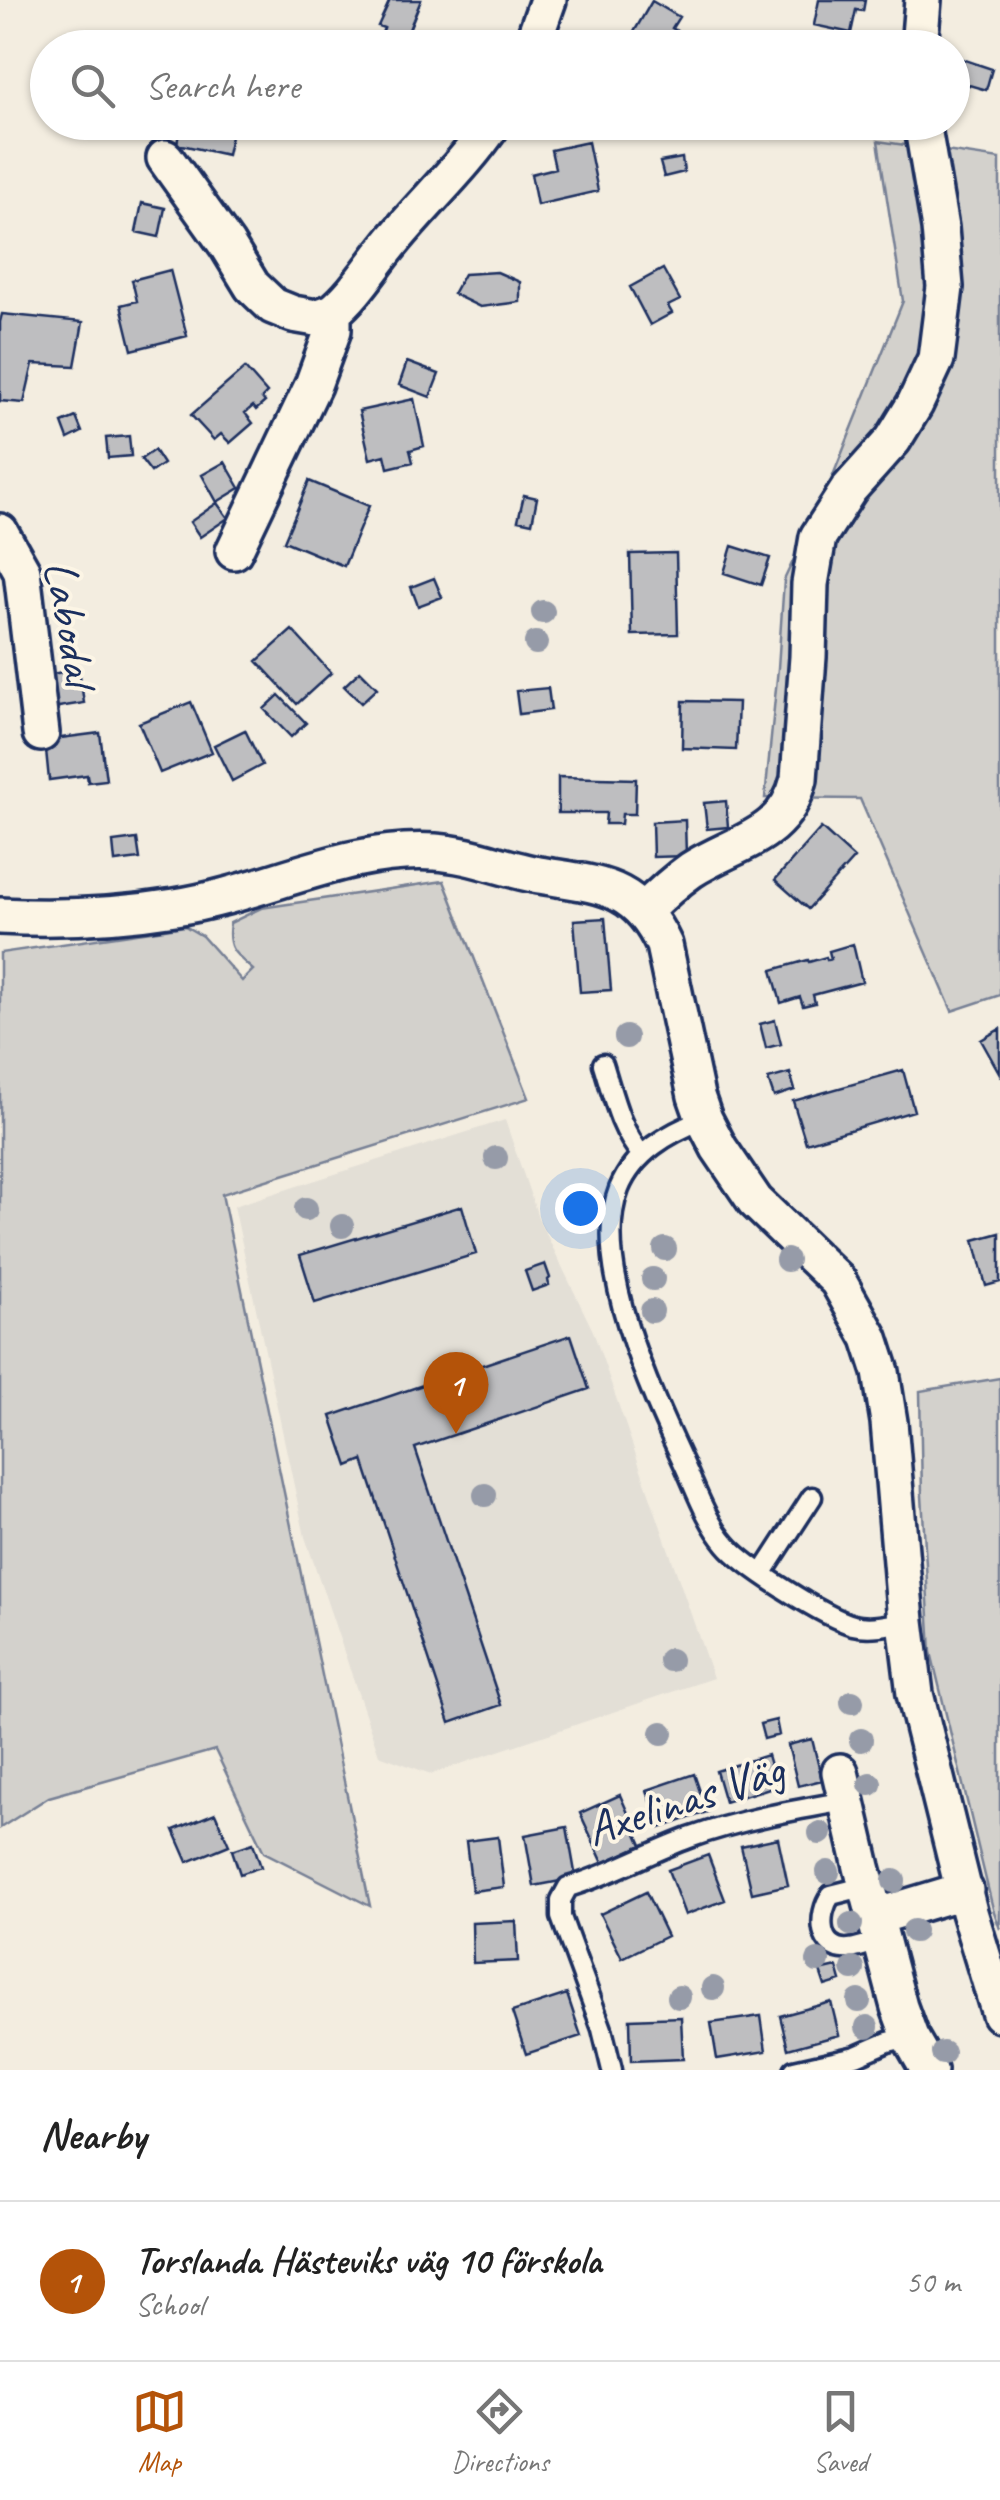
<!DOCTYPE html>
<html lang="en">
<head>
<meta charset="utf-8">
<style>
	body { margin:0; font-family:Caveat,sans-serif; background:#f2f2f2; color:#222 }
	.you { position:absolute; left:580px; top:1208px; width:35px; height:35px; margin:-25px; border:8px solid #fff; border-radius:50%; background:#1a73e8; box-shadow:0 0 0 15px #1a73e833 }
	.badge { display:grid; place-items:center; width:65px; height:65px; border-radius:50%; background:#b45309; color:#fff; font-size:32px; font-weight:700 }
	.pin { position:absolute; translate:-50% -82px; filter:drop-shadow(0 2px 5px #0008) }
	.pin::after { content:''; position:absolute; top:52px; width:35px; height:30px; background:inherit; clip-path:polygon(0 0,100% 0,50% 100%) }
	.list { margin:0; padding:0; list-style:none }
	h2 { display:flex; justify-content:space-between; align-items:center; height:130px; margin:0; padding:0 40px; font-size:42px }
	h2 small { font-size:32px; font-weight:400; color:#767676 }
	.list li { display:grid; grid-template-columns:65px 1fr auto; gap:30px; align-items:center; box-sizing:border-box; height:160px; padding:0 40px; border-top:2px solid #e0e0e0 }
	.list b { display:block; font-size:38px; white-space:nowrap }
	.list p { margin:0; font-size:32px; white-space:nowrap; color:#767676 }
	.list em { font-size:32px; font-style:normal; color:#767676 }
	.icon { flex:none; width:55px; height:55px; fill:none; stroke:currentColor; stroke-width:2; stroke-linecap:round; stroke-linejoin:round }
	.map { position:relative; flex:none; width:1000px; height:2070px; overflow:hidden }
	.search { position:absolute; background:#fff; box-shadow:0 2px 8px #0004; left:30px; right:30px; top:30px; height:110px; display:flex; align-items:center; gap:25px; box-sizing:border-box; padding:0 35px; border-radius:55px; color:#767676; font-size:38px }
	.sheet { height:290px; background:#fff }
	nav { display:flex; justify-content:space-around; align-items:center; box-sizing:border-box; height:140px; border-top:2px solid #e0e0e0; background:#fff; font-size:28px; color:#767676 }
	nav a { display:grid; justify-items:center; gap:5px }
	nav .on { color:#b45309 }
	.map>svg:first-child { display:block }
	.built { fill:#e3dfd6 }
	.green { fill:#d3d1cc; stroke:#778095; stroke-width:2.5 }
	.building { fill:#bebec0; stroke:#1b2f5e; stroke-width:2.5 }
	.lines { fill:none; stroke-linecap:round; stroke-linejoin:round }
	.lane-casing { stroke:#1b2f5e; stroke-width:25 }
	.street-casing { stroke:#1b2f5e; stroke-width:42 }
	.lane { stroke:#fcf5e5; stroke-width:18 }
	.street { stroke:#fcf5e5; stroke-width:35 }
	.tree { fill:#969ba8 }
	.labels { text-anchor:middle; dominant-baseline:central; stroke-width:8; stroke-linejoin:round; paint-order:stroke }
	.street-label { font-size:48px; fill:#1b2f5e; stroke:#fcf5e5 }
</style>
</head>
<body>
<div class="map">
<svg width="1000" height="2070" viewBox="0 0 1000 2070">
	<rect width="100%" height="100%" fill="#f3ede0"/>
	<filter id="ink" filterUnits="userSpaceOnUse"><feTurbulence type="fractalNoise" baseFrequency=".01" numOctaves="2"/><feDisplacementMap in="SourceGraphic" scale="20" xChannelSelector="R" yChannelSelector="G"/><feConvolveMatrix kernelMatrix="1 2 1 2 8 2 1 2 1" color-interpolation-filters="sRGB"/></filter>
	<g filter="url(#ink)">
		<!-- built -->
		<path class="built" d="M 505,1120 L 538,1217 L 593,1331 L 713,1678 L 431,1774 L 379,1755 L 305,1537 L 234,1206 Z"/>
		<!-- green -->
		<path class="green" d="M 878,141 L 1000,159 L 1000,995 L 952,1011 L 860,799 L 765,798 L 778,668 L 784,580 L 830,483 L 903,301 Z
			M 444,881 L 529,1098 L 222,1194 L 370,1906 L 264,1852 L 215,1750 L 49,1797 L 0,1828 L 0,953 L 185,926 L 202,936 L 242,981 L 253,970 C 235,954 226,949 230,923 L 261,908 Z
			M 1000,1378 L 1000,1929 L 993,1909 L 931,1652 L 922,1495 L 920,1391 Z"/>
		<!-- building -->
		<path class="building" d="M 390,0 L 421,0 L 406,37 L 410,48 L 376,48 L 384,28 L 378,26 Z
			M 819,0 L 865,0 L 863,11 L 856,10 L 851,33 L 814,25 Z
			M 652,1 L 679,17 L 672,28 L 705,48 L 649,48 L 631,37 Z
			M 962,59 L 992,69 L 986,90 L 955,81 Z
			M 181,122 L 234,122 L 227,155 L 177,144 Z
			M 588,142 L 598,191 L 537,205 L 531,174 L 555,168 L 551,150 Z
			M 682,158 L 684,172 L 664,177 L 660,162 Z
			M 142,203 L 165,208 L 159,237 L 136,232 Z
			M 663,269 L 680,300 L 668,306 L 672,313 L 650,325 L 630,287 Z
			M 170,270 L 187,336 L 132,350 L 121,305 L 137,301 L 132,280 Z
			M 497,272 L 520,282 L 520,302 L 480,307 L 453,294 L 464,274 Z
			M 2,314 L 83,322 L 75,366 L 33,364 L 24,403 L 0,401 L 0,322 Z
			M 407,362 L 439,374 L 430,397 L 399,385 Z
			M 245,368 L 267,393 L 262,398 L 265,402 L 256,410 L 253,406 L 245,413 L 253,423 L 230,443 L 221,434 L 214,440 L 191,415 Z
			M 414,399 L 424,446 L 410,450 L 413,462 L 388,468 L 385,455 L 370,459 L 359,411 Z
			M 76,417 L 82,432 L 68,439 L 62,423 Z
			M 129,436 L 131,456 L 108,458 L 106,438 Z
			M 154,450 L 163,464 L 151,472 L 141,459 Z
			M 225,462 L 240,488 L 217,502 L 202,475 Z
			M 309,481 L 369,506 L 344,566 L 284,541 Z
			M 524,495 L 537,498 L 532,523 L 518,520 Z
			M 217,503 L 228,518 L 200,537 L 190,522 Z
			M 732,546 L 770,558 L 761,585 L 724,573 Z
			M 676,553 L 678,634 L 632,635 L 630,554 Z
			M 434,578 L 442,597 L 418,606 L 411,587 Z
			M 292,630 L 331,673 L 297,704 L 257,661 Z
			M 79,669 L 84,703 L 52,708 L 46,675 Z
			M 360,671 L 377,688 L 361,703 L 344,686 Z
			M 548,688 L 551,710 L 519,714 L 516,691 Z
			M 279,695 L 306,723 L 291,737 L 264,709 Z
			M 683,701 L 738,702 L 736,750 L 682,748 Z
			M 191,702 L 212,752 L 160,773 L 139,723 Z
			M 245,730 L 262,765 L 232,781 L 214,745 Z
			M 100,733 L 106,780 L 88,782 L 87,775 L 49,780 L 45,740 Z
			M 558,777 L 636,779 L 635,814 L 622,814 L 621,824 L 605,824 L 606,813 L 558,813 Z
			M 726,801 L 728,827 L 707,829 L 704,803 Z
			M 685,820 L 686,856 L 653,857 L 652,822 Z
			M 821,828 L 854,858 L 808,909 L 775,880 Z
			M 137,839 L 140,859 L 115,862 L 113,842 Z
			M 605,918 L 611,990 L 580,992 L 574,920 Z
			M 853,944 L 862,982 L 813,995 L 815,1003 L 803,1006 L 800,997 L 781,1003 L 772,970 L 808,960 L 809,962 L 826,957 L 827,960 L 831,959 L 829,951 Z
			M 775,1020 L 781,1044 L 766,1048 L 760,1024 Z
			M 1000,1029 L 1000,1074 L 981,1040 Z
			M 903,1070 L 914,1111 L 806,1143 L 793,1101 Z
			M 790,1073 L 795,1090 L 774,1097 L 768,1079 Z
			M 462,1206 L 476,1254 L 315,1303 L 300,1255 Z
			M 1000,1233 L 1000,1282 L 986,1286 L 974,1240 Z
			M 545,1264 L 550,1278 L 548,1280 L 549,1285 L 532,1291 L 525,1271 Z
			M 571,1335 L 589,1389 L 415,1448 L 501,1705 L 450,1723 L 363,1460 L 348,1466 L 331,1416 Z
			M 776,1720 L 779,1735 L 764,1739 L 760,1724 Z
			M 812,1739 L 822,1780 L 798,1786 L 788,1745 Z
			M 767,1755 L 776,1786 L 725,1802 L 716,1771 Z
			M 694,1774 L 707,1812 L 660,1828 L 647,1790 Z
			M 620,1795 L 642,1845 L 603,1863 L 580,1813 Z
			M 215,1813 L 229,1845 L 188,1862 L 174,1830 Z
			M 567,1827 L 576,1878 L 534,1886 L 525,1835 Z
			M 498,1837 L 504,1887 L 472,1891 L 466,1841 Z
			M 778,1838 L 788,1885 L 752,1893 L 741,1846 Z
			M 253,1843 L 261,1867 L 240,1874 L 232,1850 Z
			M 708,1855 L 725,1900 L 685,1915 L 668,1870 Z
			M 646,1892 L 667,1936 L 622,1958 L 600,1914 Z
			M 516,1921 L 518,1961 L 473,1963 L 472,1923 Z
			M 837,1967 L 841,1981 L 825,1986 L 820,1971 Z
			M 567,1994 L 581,2036 L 526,2054 L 512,2012 Z
			M 831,2002 L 839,2035 L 788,2049 L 780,2016 Z
			M 761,2016 L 766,2051 L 717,2059 L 711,2023 Z
			M 681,2017 L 683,2059 L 631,2061 L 630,2019 Z"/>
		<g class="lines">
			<defs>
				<path id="lane" d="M 603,1064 C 613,1096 620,1130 642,1155
					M 704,1119 C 669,1133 634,1152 619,1189 C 590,1263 652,1395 684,1464 C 696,1490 707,1522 726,1544 C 745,1567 825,1617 853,1625 C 870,1629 889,1625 906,1621
					M 762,1574 L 812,1497
					M 867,1886 L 831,1895 C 817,1914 818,1952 849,1949 C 860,1948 871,1943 881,1940
					M 612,2070 L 602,2029 L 561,1917 L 561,1900 L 568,1887 C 610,1875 648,1853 689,1838 C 739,1820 794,1810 846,1801
					M 794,2070 L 856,2056 L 888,2042 L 910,2037"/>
				<path id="street" d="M 531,48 L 548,0
					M 919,48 L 923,0
					M 165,158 L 227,245 L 252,286 L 273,306 L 293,314 L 316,318 L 333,312
					M 0,532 L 22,571 L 41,733
					M 234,551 L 313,385 L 333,330 L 333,312 C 355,294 370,269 388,247 C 422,204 463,168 494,122
					M 644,911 C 659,896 674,882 691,870 C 736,841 785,838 799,779 L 808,657 L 810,584 L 818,537 L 849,489 L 893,440 L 915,404 L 936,359 L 945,287 L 940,228 L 922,122
					M 0,916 C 57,919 119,916 175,907 C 263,894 345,846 435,852 C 471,854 504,869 539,875 C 599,885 636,884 664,945 L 696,1096 L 704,1119 L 719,1148 L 755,1201 L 838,1281 L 870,1338 L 881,1372 L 889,1422 L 906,1621 L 915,1694 L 969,1912 L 1000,2014
					M 840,1772 L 862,1867 L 899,2007 L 910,2037 L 929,2070
					M 875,1917 L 965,1890"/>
			</defs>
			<!-- lane casing -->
			<use href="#lane" class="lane-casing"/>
			<!-- street casing -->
			<use href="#street" class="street-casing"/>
			<!-- lane -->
			<use href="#lane" class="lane"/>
			<!-- street -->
			<use href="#street" class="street"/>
		</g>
		<!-- trees -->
		<g class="tree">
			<circle cx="543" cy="612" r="12"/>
			<circle cx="536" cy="643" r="12"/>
			<circle cx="626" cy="1037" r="12"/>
			<circle cx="496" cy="1158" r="12"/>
			<circle cx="306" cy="1209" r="12"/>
			<circle cx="342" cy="1226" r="12"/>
			<circle cx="665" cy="1249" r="12"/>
			<circle cx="787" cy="1260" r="12"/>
			<circle cx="653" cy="1279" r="12"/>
			<circle cx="652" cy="1311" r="12"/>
			<circle cx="485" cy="1495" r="12"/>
			<circle cx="670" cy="1660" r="12"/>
			<circle cx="852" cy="1702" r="12"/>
			<circle cx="662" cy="1733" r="12"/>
			<circle cx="861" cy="1740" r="12"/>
			<circle cx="870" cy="1784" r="12"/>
			<circle cx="820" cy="1833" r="12"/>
			<circle cx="828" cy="1872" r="12"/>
			<circle cx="894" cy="1881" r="12"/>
			<circle cx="851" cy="1924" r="12"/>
			<circle cx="914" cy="1931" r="12"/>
			<circle cx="818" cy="1961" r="12"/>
			<circle cx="853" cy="1969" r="12"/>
			<circle cx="713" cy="1988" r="12"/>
			<circle cx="679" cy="1997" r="12"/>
			<circle cx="859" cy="2001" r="12"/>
			<circle cx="867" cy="2027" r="12"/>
			<circle cx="943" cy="2053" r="12"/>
		</g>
	</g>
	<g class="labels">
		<!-- street labels -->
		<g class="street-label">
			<text transform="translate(71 623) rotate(80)">Labodal</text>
			<text transform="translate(685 1799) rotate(-18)">Axelinas Väg</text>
		</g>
	</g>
</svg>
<div class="you"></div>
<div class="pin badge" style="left:456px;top:1434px">1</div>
<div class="search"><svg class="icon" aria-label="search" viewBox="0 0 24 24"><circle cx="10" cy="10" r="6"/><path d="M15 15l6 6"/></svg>Search here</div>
</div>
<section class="sheet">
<h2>Nearby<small></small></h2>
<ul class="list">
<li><span class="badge">1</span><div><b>Torslanda Hästeviks väg 10 förskola</b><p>School</p></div><em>50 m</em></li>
</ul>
</section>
<nav>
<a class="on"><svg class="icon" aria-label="map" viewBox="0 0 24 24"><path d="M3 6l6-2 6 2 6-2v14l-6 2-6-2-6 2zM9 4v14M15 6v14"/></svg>Map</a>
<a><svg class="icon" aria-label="directions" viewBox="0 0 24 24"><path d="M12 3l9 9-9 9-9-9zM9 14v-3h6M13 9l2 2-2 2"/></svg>Directions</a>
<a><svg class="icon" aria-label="saved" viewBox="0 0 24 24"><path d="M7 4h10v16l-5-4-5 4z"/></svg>Saved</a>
</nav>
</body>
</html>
